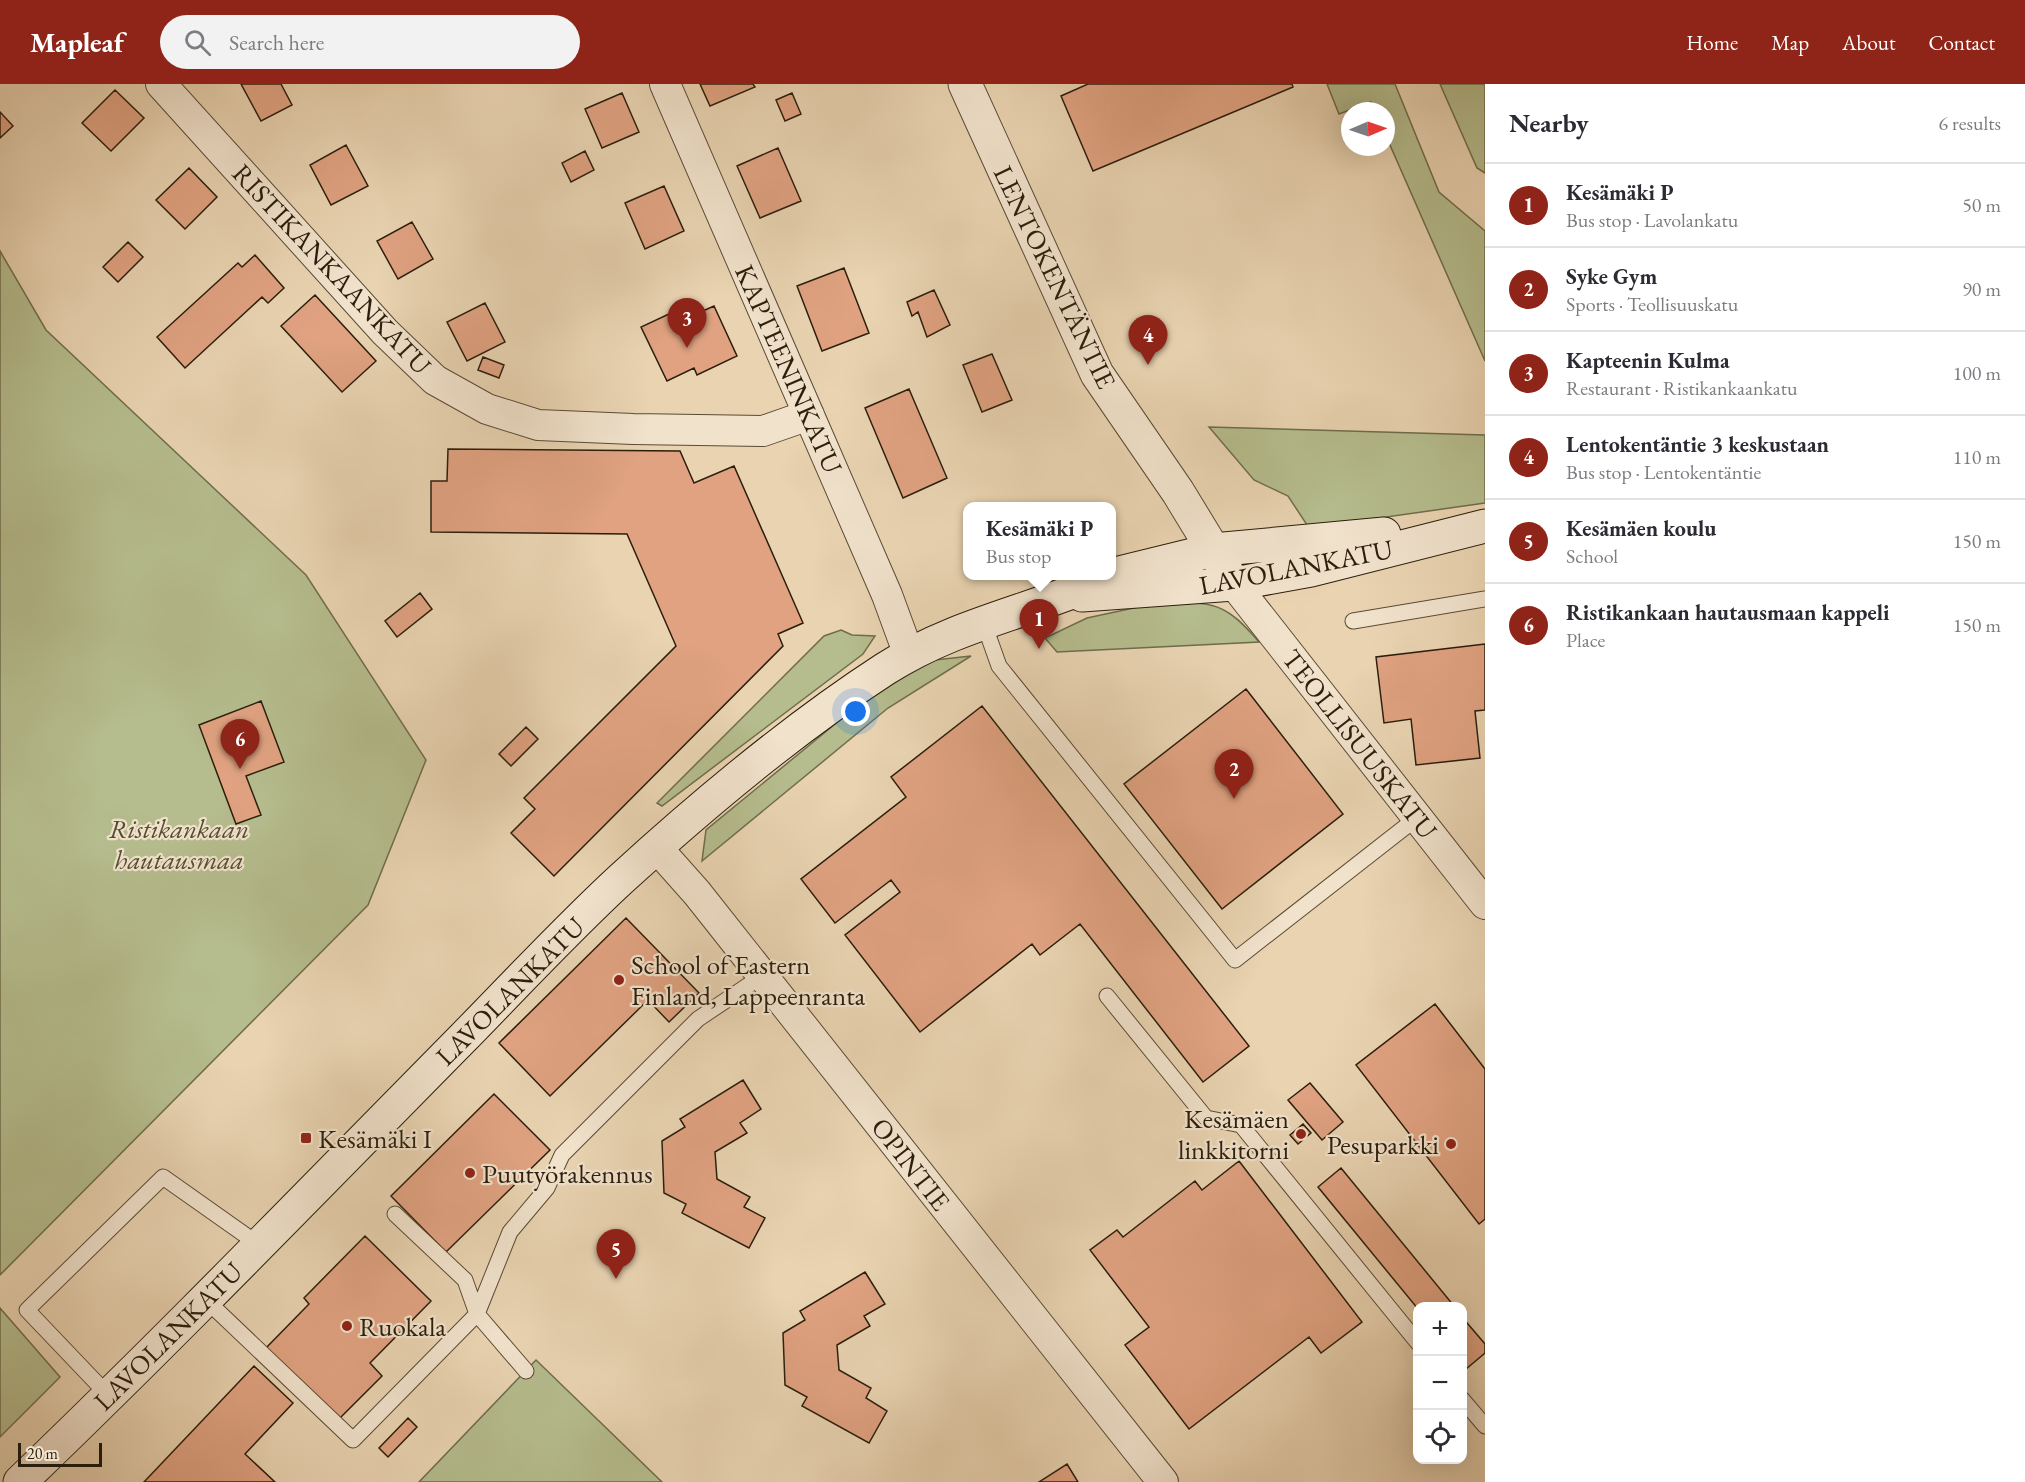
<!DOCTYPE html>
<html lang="en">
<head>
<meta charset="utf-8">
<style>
	body { margin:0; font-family:"EB Garamond",serif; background:#f2f2f3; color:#2b2b33 }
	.controls { position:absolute; right:18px; bottom:18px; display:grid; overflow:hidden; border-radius:12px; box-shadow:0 6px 24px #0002 }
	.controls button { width:54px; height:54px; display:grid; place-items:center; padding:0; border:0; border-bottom:2px solid #e1e1e2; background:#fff; color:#2b2b33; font:30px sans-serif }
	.compass { position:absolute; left:1341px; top:18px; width:54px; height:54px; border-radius:50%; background:#fff; box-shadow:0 6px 24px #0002; rotate:88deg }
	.scale { position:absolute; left:18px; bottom:15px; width:84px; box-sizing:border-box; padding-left:6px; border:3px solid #2b1e0c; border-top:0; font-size:16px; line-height:21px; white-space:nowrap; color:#2b1e0c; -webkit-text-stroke:4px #f1e2cc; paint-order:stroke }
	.you { position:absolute; left:856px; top:628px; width:21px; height:21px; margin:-15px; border:4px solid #fff; border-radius:50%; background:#1a73e8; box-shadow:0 0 0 9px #1a73e833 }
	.badge { display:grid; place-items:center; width:39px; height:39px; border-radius:50%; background:#8f2418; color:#fff; font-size:20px; font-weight:700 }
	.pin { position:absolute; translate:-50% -50px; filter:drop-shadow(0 2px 3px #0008) }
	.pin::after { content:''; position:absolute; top:32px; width:21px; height:18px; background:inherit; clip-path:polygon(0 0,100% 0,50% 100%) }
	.popup { position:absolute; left:963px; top:418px; width:153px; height:78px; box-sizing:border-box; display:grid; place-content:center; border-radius:12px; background:#fff; filter:drop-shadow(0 2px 4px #0005); font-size:20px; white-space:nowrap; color:#7c7c81 }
	.popup b { font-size:22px; color:#2b2b33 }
	.popup::after { content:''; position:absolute; left:50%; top:100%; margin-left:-12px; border:12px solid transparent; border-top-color:#fff }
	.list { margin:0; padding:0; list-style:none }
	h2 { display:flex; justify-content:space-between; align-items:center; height:78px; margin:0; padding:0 24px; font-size:26px }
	h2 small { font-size:20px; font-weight:400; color:#7c7c81 }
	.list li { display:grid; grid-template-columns:39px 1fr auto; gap:18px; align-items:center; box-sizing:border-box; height:84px; padding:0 24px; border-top:2px solid #e1e1e2 }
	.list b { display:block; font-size:22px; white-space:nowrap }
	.list p { margin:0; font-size:20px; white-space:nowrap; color:#7c7c81 }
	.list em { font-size:20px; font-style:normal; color:#7c7c81 }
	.icon { flex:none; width:33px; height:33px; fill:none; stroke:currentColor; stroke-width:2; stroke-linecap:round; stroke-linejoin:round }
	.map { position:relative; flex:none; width:1485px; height:1398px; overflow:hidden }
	header { display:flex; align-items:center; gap:36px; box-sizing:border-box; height:84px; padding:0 30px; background:#8f2418; color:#fff }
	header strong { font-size:28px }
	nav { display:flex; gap:33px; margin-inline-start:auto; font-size:21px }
	.search { width:420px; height:54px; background:#f2f2f3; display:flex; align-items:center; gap:15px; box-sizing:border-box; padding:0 21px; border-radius:33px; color:#7c7c81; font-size:22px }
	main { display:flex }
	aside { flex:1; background:#fff }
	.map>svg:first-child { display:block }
	.green { fill:#b5bc8d; stroke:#706d4c; stroke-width:1.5 }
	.building { fill:#e0a281; stroke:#2b1e0c; stroke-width:1.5 }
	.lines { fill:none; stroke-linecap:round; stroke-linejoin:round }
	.service-casing { stroke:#5a4b35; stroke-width:17 }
	.minor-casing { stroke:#5a4b35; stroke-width:32 }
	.tertiary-casing { stroke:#5a4b35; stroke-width:35 }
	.secondary-casing { stroke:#2b1e0c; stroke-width:35 }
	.service { stroke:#f1e2cc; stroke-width:15 }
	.minor { stroke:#f1e2cc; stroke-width:30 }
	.tertiary { stroke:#f1e2cc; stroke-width:33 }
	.secondary { stroke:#f1e2cc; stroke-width:33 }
	.poi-dot { fill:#8f2418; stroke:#f1e2cc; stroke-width:2 }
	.labels { text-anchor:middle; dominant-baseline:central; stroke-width:4.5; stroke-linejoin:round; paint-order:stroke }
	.street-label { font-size:27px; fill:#2b1e0c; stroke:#f1e2cc }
	.park-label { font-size:27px; font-style:italic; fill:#544d33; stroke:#f1e2cc }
	.poi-label { font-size:27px; fill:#2b1e0c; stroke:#f1e2cc; text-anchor:start }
</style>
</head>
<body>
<header>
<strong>Mapleaf</strong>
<div class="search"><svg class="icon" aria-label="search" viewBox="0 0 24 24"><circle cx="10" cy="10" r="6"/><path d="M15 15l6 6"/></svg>Search here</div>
<nav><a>Home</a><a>Map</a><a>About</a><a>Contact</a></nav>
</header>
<main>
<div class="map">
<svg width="1485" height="1398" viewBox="0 0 1485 1398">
	<rect width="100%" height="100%" fill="#e9d3b1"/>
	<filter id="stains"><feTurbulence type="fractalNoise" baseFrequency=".00333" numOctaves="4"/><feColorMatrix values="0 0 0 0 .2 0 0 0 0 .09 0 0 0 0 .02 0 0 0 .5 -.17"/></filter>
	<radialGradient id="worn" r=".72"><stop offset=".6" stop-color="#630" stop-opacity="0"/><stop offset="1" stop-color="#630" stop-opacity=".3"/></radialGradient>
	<!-- green -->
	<path class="green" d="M 1327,0 L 1395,0 L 1439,108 L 1485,147 L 1485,277 L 1386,52 L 1386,27 L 1375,27 L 1371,18 L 1339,30 Z
		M 1440,0 L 1485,0 L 1485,89 L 1477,84 Z
		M 0,167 L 46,246 L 306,491 L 426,676 L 368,821 L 0,1191 Z
		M 1209,343 L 1485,351 L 1485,419 L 1309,444 L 1288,412 L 1254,396 Z
		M 1166,517 C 1216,520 1225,518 1259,558 L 1057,568 L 1045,554 L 1087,534 Z
		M 841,546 L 852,551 L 875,552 L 863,570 L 662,722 L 657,719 L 824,552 Z
		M 971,572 L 888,624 L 702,777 L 706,746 L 868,613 L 935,576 Z
		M 0,1224 L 60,1293 L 0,1353 Z
		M 536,1276 L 662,1398 L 419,1398 Z"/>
	<!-- building -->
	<path class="building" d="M 241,0 L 281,0 L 292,21 L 261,37 Z
		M 700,0 L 753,0 L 755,3 L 710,22 Z
		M 1088,0 L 1292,0 L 1293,3 L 1093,87 L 1061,12 Z
		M 115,6 L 144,34 L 111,67 L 82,39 Z
		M 622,9 L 639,48 L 602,64 L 585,25 Z
		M 792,9 L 801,30 L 785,37 L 776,16 Z
		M 0,28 L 13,42 L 0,54 Z
		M 346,61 L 368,102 L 331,121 L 310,81 Z
		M 778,64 L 801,117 L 760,134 L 737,82 Z
		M 585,67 L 594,86 L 571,98 L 562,79 Z
		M 189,84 L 217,113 L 185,145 L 156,116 Z
		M 664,102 L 684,147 L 645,165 L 625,119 Z
		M 412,138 L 433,175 L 398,195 L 377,157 Z
		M 128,158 L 143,173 L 118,198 L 103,183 Z
		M 255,171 L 284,204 L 268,219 L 262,213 L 185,284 L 157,253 L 238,179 L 242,183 Z
		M 844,184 L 869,249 L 822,267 L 797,202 Z
		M 934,206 L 950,241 L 927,253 L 918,228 L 912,232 L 907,218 Z
		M 315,211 L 376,277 L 342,308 L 281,242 Z
		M 485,219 L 505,258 L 467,277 L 447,238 Z
		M 714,222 L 737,272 L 697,291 L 694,284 L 667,297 L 641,243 L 671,229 L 676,239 Z
		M 992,270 L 1012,316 L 982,328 L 963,281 Z
		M 483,273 L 504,281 L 499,294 L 478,286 Z
		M 909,305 L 947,394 L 903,414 L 865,324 Z
		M 448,365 L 680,367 L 694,399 L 734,382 L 803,539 L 778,550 L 783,562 L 554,792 L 511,749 L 535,725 L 524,714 L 676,562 L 627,450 L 431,448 L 431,397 L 447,397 Z
		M 420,509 L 432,525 L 397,553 L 385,537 Z
		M 1485,560 L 1485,626 L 1475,627 L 1480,674 L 1416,681 L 1411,635 L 1384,639 L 1376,573 Z
		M 1246,605 L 1343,730 L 1222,825 L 1124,700 Z
		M 261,617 L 284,678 L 246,692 L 261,731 L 236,740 L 199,641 Z
		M 982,622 L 1249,962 L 1203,998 L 1080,840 L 1040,871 L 1032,860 L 920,948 L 845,851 L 900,808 L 891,796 L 835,839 L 801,795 L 906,713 L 891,693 Z
		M 526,643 L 538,655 L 511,682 L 499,670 Z
		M 626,834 L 699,909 L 669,938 L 648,916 L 550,1012 L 499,959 Z
		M 1435,920 L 1485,985 L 1485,1135 L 1479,1140 L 1356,981 Z
		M 743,996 L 761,1025 L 740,1039 L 747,1049 L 715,1068 L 717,1095 L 750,1113 L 744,1123 L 765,1134 L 749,1164 L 682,1129 L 686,1120 L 664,1109 L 662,1057 L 685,1043 L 680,1035 Z
		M 1310,999 L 1343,1038 L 1322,1056 L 1288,1016 Z
		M 494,1010 L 550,1066 L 446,1168 L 391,1112 Z
		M 1303,1040 L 1311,1049 L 1298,1060 L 1290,1051 Z
		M 1239,1077 L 1362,1238 L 1321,1269 L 1309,1253 L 1189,1345 L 1125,1261 L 1149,1243 L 1090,1166 L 1117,1146 L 1123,1153 L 1195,1097 L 1202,1106 Z
		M 1341,1084 L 1454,1222 L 1418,1222 L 1418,1225 L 1318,1103 Z
		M 365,1152 L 431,1217 L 370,1279 L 382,1292 L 337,1337 L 265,1265 L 309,1220 L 304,1214 Z
		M 865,1188 L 885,1220 L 864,1232 L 870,1242 L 837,1261 L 839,1286 L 871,1304 L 866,1314 L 887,1327 L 869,1359 L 802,1322 L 807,1313 L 785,1301 L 783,1249 L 805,1236 L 800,1227 Z
		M 1462,1233 L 1485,1260 L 1485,1269 L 1466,1285 L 1462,1281 Z
		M 254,1282 L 293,1319 L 245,1370 L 275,1398 L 144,1398 Z
		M 408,1334 L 417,1343 L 388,1373 L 379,1364 Z
		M 1067,1380 L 1078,1398 L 1039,1398 Z"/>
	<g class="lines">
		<defs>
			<path id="service" d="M 983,537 L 999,582 L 1235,876 L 1418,733
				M 1353,537 L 1485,515
				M 1107,912 L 1206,1034 L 1241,1041 L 1418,1259
				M 395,1130 L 465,1196 L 477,1230 L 526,1287
				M 205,1215 L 353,1356 L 477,1230 L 510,1148 L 547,1104 L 562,1071 L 698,935 L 762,892
				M 109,1312 L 27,1226 L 163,1093 L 258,1160
				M 1462,1315 L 1485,1342"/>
			<path id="minor" d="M 161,0 L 385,248 L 435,296 L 487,325 L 538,341 L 633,345 L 763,347 L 809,331
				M 665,0 L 887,511 L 909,571
				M 1234,500 L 1485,820
				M 657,764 L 697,809 L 1163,1398"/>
			<path id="tertiary" d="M 965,0 L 1097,290 L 1178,408 L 1234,500"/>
			<path id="secondary" d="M 1111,491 L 1213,466 L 1384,450
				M 1082,511 L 1234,500 L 1311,486 L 1485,442
				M 20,1398 C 171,1253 316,1103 463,954 C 515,901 566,846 620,796 C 703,720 791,646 885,585 C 955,540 1037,526 1111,492"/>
		</defs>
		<!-- service casing -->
		<use href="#service" class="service-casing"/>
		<!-- minor casing -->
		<use href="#minor" class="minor-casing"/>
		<!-- tertiary casing -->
		<use href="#tertiary" class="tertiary-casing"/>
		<!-- secondary casing -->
		<use href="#secondary" class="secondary-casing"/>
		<!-- service -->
		<use href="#service" class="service"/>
		<!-- minor -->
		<use href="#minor" class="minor"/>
		<!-- tertiary -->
		<use href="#tertiary" class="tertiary"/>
		<!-- secondary -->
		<use href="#secondary" class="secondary"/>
	</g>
	<!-- markers -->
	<g class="poi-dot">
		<circle cx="619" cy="896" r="6"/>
		<circle cx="1301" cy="1050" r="6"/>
		<rect x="300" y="1048" width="12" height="12" rx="3"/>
		<circle cx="1451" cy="1060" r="6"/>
		<circle cx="470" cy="1089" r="6"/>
		<circle cx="347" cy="1242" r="6"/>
	</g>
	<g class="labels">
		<!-- street labels -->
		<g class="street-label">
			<text transform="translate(332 185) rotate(47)">RISTIKANKAANKATU</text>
			<text transform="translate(1055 193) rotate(64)">LENTOKENTÄNTIE</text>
			<text transform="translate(789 285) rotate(66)">KAPTEENINKATU</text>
			<text transform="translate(1296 483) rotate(-11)">LAVOLANKATU</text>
			<text transform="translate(1360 660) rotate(52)">TEOLLISUUSKATU</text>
			<text transform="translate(510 907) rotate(-45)">LAVOLANKATU</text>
			<text transform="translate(911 1080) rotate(52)">OPINTIE</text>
			<text transform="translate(168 1252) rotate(-45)">LAVOLANKATU</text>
		</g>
		<!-- park labels -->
		<g class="park-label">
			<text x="179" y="744">Ristikankaan<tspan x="179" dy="31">hautausmaa</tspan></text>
		</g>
		<!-- poi labels -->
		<g class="poi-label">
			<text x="631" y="880">School of Eastern<tspan x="631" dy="31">Finland, Lappeenranta</tspan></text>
			<text x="1289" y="1034" text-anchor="end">Kesämäen<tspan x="1289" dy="31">linkkitorni</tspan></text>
			<text x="318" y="1054">Kesämäki I</text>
			<text x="1439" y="1060" text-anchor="end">Pesuparkki</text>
			<text x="482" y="1089">Puutyörakennus</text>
			<text x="359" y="1242">Ruokala</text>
		</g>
	</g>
	<rect width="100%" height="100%" filter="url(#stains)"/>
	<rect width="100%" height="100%" fill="url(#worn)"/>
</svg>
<div class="controls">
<button>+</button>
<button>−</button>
<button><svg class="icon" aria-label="locate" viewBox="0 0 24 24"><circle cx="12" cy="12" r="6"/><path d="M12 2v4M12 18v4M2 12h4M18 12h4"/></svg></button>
</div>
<svg class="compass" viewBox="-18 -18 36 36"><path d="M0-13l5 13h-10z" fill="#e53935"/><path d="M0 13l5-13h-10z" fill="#7c7c81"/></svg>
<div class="scale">20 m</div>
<div class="you"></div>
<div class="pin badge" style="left:1039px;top:565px">1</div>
<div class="popup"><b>Kesämäki P</b>Bus stop</div>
<div class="pin badge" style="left:1234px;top:715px">2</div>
<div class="pin badge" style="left:687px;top:264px">3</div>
<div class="pin badge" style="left:1148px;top:281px">4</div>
<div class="pin badge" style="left:616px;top:1195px">5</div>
<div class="pin badge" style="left:240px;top:685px">6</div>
</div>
<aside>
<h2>Nearby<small>6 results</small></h2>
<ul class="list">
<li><span class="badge">1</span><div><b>Kesämäki P</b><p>Bus stop · Lavolankatu</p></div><em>50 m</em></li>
<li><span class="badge">2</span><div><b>Syke Gym</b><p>Sports · Teollisuuskatu</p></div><em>90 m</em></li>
<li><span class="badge">3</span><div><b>Kapteenin Kulma</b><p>Restaurant · Ristikankaankatu</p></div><em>100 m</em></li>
<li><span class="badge">4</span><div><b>Lentokentäntie 3 keskustaan</b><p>Bus stop · Lentokentäntie</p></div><em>110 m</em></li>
<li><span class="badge">5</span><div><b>Kesämäen koulu</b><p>School</p></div><em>150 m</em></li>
<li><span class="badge">6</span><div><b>Ristikankaan hautausmaan kappeli</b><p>Place</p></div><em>150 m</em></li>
</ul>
</aside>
</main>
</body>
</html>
